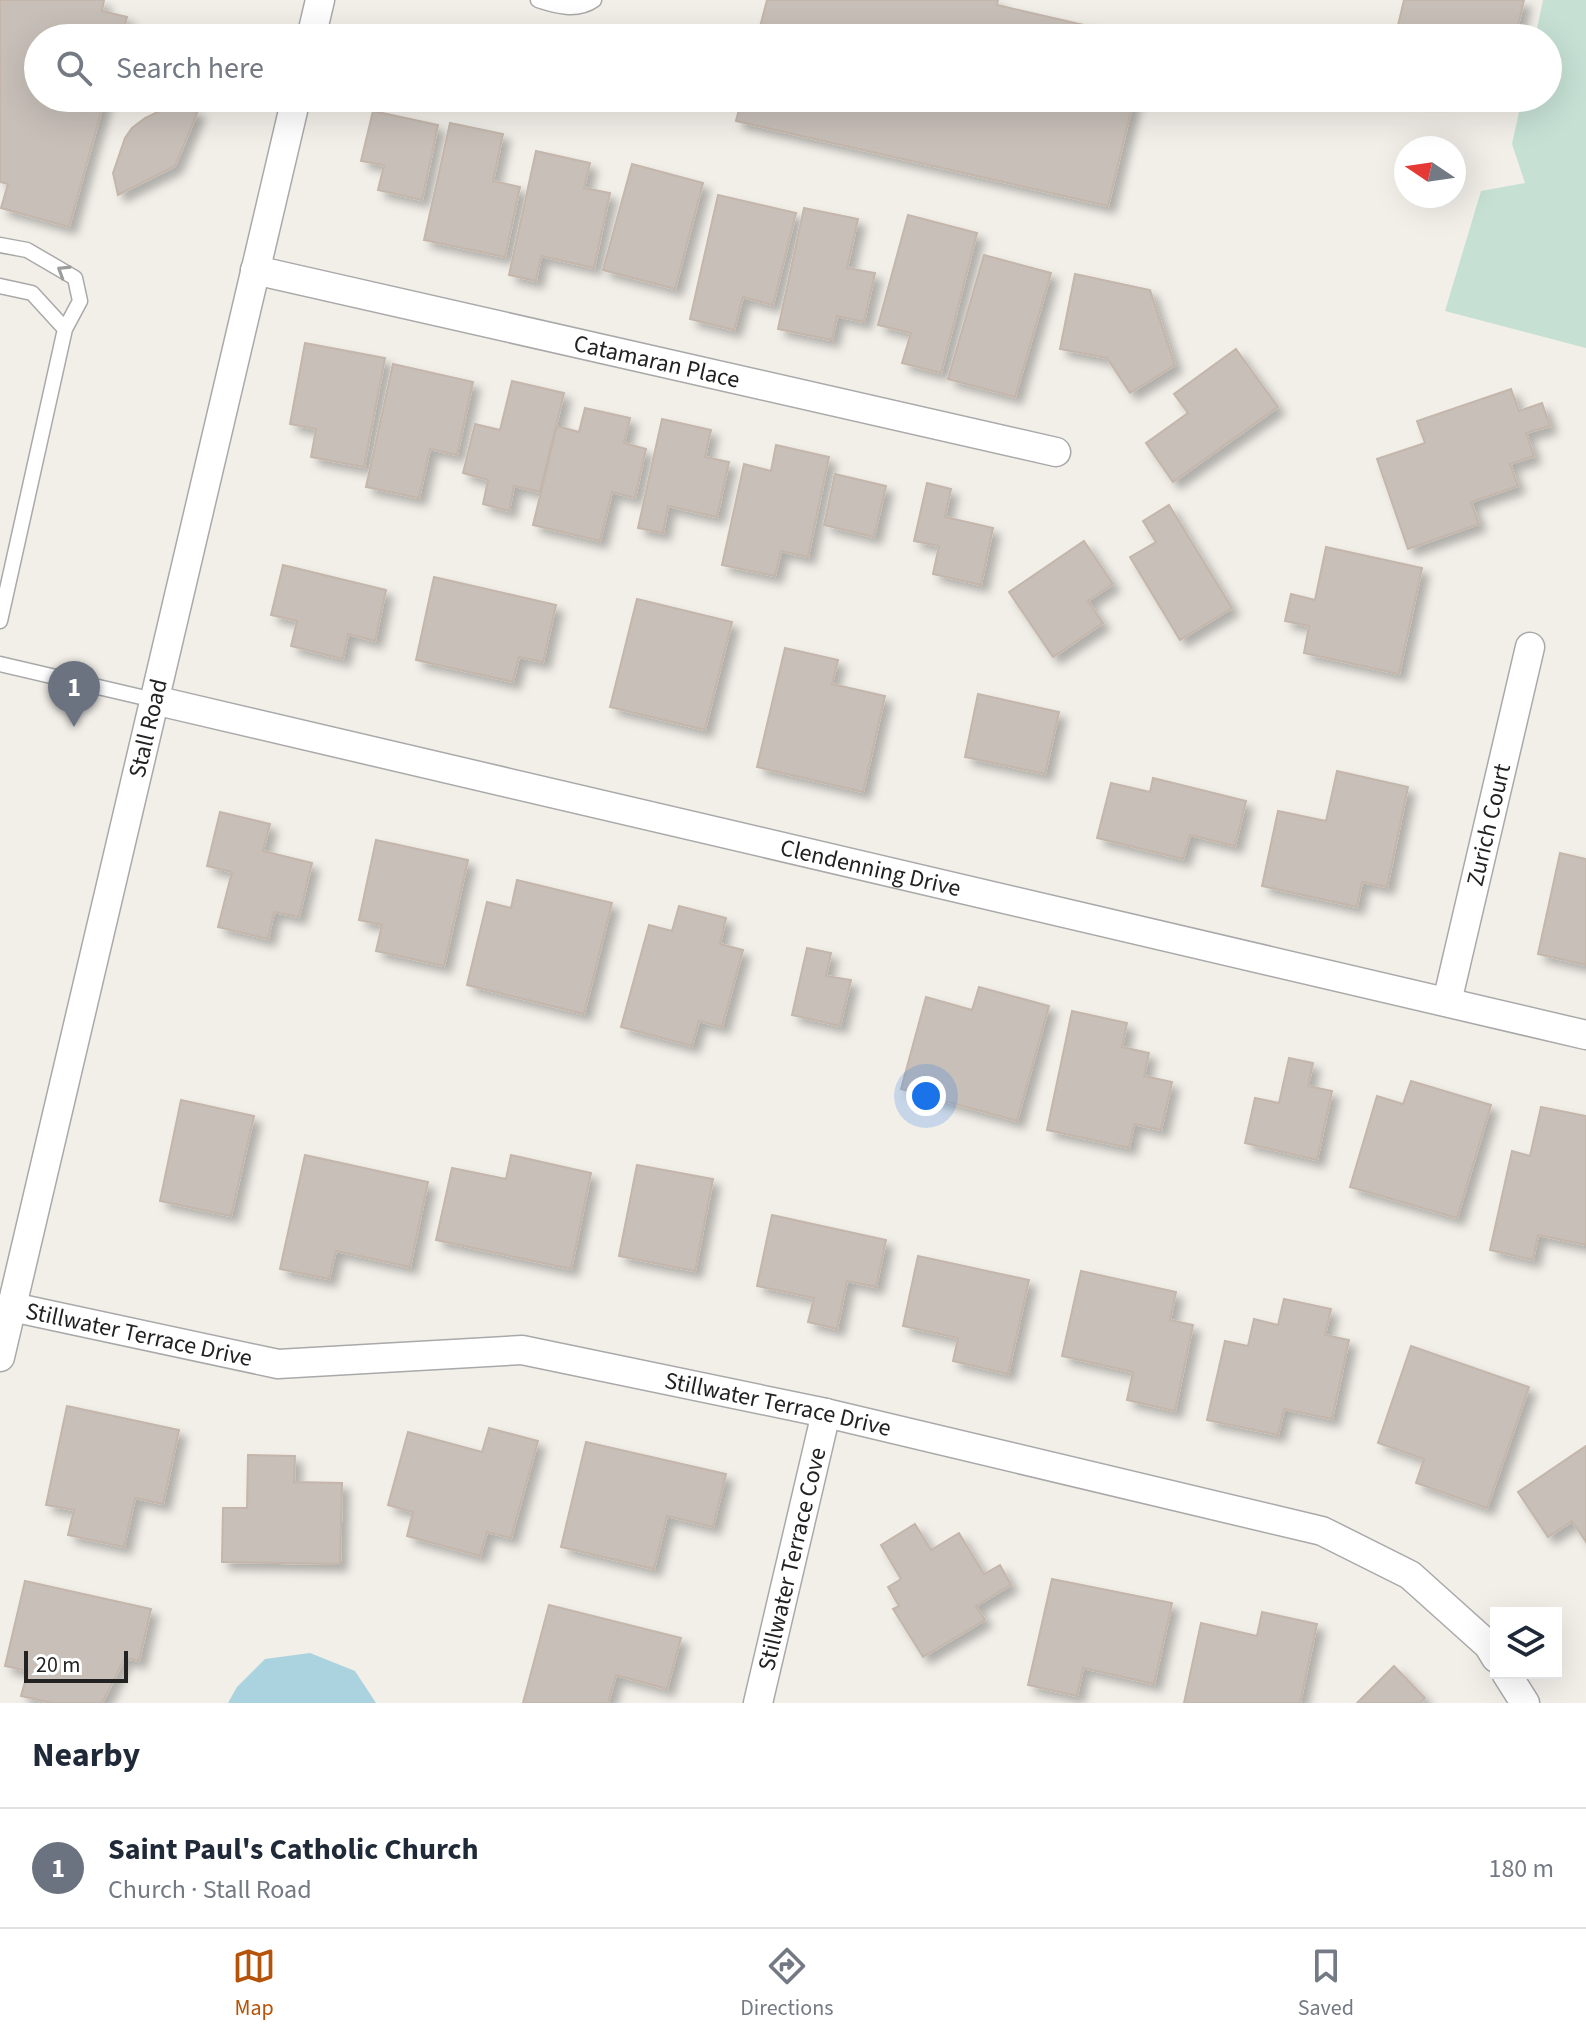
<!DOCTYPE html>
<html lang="en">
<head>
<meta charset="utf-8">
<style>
	body { margin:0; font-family:"Source Sans 3",sans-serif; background:#f2f2f3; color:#1f2937 }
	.controls { position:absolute; right:24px; bottom:24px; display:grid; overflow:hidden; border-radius:0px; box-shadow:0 8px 32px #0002 }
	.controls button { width:72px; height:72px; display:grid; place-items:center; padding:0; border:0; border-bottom:2px solid #e0e1e3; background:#fff; color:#1f2937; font:40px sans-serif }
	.compass { position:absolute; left:1394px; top:136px; width:72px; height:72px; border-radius:50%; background:#fff; box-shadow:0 8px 32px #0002; rotate:283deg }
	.scale { position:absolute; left:24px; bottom:20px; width:104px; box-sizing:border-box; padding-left:8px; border:4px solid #222; border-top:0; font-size:22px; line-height:28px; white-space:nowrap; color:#222; -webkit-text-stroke:6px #fff; paint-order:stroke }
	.you { position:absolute; left:926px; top:1096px; width:28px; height:28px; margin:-20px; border:6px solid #fff; border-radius:50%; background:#1a73e8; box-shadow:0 0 0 12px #1a73e833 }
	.badge { display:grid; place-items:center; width:52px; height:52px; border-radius:50%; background:#b45309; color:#fff; font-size:26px; font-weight:700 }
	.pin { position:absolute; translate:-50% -66px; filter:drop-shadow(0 2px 4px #0008) }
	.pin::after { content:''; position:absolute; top:42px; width:28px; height:24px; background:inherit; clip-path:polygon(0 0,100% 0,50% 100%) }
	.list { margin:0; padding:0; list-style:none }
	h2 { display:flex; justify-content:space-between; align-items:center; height:104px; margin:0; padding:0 32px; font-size:34px }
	h2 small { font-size:26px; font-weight:400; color:#747a83 }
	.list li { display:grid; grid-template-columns:52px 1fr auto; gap:24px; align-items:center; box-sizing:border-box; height:120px; padding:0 32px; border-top:2px solid #e0e1e3 }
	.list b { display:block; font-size:30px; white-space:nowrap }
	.list p { margin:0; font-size:26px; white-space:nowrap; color:#747a83 }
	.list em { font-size:26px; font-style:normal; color:#747a83 }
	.icon { flex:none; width:44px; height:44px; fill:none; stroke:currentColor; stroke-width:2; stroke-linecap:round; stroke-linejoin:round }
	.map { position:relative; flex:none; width:1586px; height:1703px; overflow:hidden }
	.search { position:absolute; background:#fff; box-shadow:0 8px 32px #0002; left:24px; right:24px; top:24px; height:88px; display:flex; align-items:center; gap:20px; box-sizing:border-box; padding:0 28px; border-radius:44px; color:#747a83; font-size:30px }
	.sheet { height:224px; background:#fff }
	nav { display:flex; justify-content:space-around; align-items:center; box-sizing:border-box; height:112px; border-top:2px solid #e0e1e3; background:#fff; font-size:22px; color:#747a83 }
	nav a { display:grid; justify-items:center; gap:4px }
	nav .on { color:#b45309 }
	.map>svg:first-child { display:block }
	.wetland { fill:#c6e0d4 }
	.water { fill:#aad3df }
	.building { fill:#c7bfb8; stroke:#c4b6ab; stroke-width:2; filter:url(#shadow) }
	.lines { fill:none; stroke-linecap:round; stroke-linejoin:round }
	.service-casing { stroke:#a9a9a9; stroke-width:17 }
	.minor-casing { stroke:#a9a9a9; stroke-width:31 }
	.service { stroke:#fff; stroke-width:14 }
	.minor { stroke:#fff; stroke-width:28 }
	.oneway { stroke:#9c9c9c }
	.labels { text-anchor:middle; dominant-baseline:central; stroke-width:6; stroke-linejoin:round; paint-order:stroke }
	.street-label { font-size:24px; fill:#222; stroke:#fff }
</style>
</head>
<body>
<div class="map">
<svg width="1586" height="1703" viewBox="0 0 1586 1703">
	<defs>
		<filter id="shadow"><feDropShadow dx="7" dy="7" stdDeviation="4" flood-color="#0004"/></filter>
	</defs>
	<rect width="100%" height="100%" fill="#f2efe9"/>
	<!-- wetland -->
	<path class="wetland" d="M 1543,0 L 1586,0 L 1586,348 L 1445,311 L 1481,191 L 1525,183 L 1512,144 L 1522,98 L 1548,98 L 1548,38 L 1535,38 Z"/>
	<!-- water -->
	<path class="water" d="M 310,1653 L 355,1671 L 376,1703 L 228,1703 L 237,1687 L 265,1659 Z"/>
	<!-- building -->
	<path class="building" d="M 0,0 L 104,0 L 102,11 L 127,17 L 121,38 L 38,38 L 38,98 L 105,98 L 69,227 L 1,208 L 8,184 L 0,182 Z
		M 767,0 L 998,0 L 997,5 L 1140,38 L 757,38 Z
		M 1404,0 L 1524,0 L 1515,38 L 1395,38 Z
		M 742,98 L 1134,98 L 1108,206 L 736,121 Z
		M 170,106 L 190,108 L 198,111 L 175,166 L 118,195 L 113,173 L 125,138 L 132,128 L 145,118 Z
		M 373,111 L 438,125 L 422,200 L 378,190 L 384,165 L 361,161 Z
		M 450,123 L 503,134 L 493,181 L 520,187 L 505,257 L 424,240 Z
		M 536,151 L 590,163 L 584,188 L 610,193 L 594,268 L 541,256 L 536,281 L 509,275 Z
		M 632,164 L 703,183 L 675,289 L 603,270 Z
		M 718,195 L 796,213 L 773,305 L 743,297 L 734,330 L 690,319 Z
		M 804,208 L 858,219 L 847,268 L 875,273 L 864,322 L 837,316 L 832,340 L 778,329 Z
		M 908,215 L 977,233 L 941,373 L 902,363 L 911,333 L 878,325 Z
		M 984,255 L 1051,273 L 1015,397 L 948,379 Z
		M 1075,274 L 1150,290 L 1175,365 L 1130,393 L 1107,358 L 1060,349 Z
		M 305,343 L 385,358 L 364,467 L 311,457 L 316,429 L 290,424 Z
		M 1236,349 L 1278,407 L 1173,482 L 1146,443 L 1188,413 L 1174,394 Z
		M 393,364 L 473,382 L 457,455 L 430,449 L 419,498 L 366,487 Z
		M 512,381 L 564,393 L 540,492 L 514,486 L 509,511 L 483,504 L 488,480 L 463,473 L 475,424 L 500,430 Z
		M 1511,389 L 1519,411 L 1542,403 L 1550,426 L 1526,433 L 1534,456 L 1510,464 L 1518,486 L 1471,502 L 1479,524 L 1408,549 L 1377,459 L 1425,443 L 1417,421 Z
		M 585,408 L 630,418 L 624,443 L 646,449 L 635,498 L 612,492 L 600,541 L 533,525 L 557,426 L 579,432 Z
		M 662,419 L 711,430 L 705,457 L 729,462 L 717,517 L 668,506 L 663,533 L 638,528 Z
		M 776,445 L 829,457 L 808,557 L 781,551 L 775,576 L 722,565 L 744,464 L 771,471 Z
		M 835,474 L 886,486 L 874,537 L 824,525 Z
		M 927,483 L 951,489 L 945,517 L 993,528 L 981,585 L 933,574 L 939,546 L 914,541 Z
		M 1169,505 L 1232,608 L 1180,640 L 1130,557 L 1156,542 L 1143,521 Z
		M 1084,541 L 1113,584 L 1088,601 L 1103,623 L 1053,657 L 1009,592 Z
		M 1326,547 L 1422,568 L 1399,674 L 1304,653 L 1309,626 L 1285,621 L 1291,594 L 1315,600 Z
		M 283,565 L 386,590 L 375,641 L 348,634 L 343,659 L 291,646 L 297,621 L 271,615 Z
		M 434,577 L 556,605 L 543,662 L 519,657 L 513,682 L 416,660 Z
		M 637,599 L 732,622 L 705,730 L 610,707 Z
		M 785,648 L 838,660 L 832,684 L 885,696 L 863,792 L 757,767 Z
		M 978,694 L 1059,712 L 1045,774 L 965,757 Z
		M 1337,771 L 1408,787 L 1387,887 L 1362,882 L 1357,907 L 1262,886 L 1278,811 L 1326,821 Z
		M 1153,778 L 1246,801 L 1235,846 L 1190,835 L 1183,859 L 1097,838 L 1111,783 L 1150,792 Z
		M 220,812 L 270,824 L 263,851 L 312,863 L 299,917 L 274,912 L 268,939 L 218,927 L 232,872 L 207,866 Z
		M 376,840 L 468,860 L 444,966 L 376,951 L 382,925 L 359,920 Z
		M 1560,853 L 1586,859 L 1586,965 L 1538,954 Z
		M 517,880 L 612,903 L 584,1014 L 467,985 L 487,902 L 511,908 Z
		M 679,906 L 726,918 L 720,944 L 743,950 L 722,1027 L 699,1021 L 692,1046 L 621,1027 L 649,925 L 672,931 Z
		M 807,948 L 831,953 L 826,976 L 851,980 L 840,1026 L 792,1015 Z
		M 979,987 L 1049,1006 L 1017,1121 L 901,1089 L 926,997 L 972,1010 Z
		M 1072,1011 L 1127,1023 L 1122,1047 L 1149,1053 L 1144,1076 L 1172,1082 L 1161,1130 L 1134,1124 L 1129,1148 L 1047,1130 Z
		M 1289,1058 L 1313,1063 L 1308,1086 L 1332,1091 L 1317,1160 L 1245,1143 L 1255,1098 L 1279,1103 Z
		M 1411,1081 L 1491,1105 L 1457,1218 L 1350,1187 L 1377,1096 L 1403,1104 Z
		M 181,1100 L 254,1116 L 231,1216 L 160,1201 Z
		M 1541,1107 L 1586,1116 L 1586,1245 L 1538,1235 L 1533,1260 L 1490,1250 L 1512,1151 L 1530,1156 Z
		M 305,1155 L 428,1182 L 410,1267 L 336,1251 L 329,1279 L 280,1269 Z
		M 511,1155 L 591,1173 L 571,1269 L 436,1240 L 452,1168 L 506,1179 Z
		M 637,1165 L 713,1179 L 695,1271 L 619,1256 Z
		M 772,1215 L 886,1240 L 876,1287 L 847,1281 L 837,1329 L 808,1322 L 814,1298 L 757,1286 Z
		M 918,1256 L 1029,1280 L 1008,1374 L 953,1361 L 958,1338 L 903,1326 Z
		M 1081,1271 L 1176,1292 L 1170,1320 L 1193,1325 L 1175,1411 L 1127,1400 L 1133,1372 L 1062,1356 Z
		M 1284,1299 L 1331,1309 L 1325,1335 L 1349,1340 L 1332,1419 L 1284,1409 L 1278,1435 L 1207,1420 L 1225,1341 L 1248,1346 L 1254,1319 L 1278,1325 Z
		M 1411,1346 L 1529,1387 L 1487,1508 L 1416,1483 L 1424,1459 L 1378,1443 Z
		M 67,1406 L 179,1430 L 163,1504 L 135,1498 L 124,1547 L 68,1535 L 74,1510 L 46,1505 Z
		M 489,1428 L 538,1441 L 511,1538 L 487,1532 L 480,1556 L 407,1536 L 413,1512 L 388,1505 L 408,1432 L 482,1452 Z
		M 586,1442 L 726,1474 L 713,1527 L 667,1516 L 654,1569 L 561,1547 Z
		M 1586,1446 L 1586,1542 L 1572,1521 L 1548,1537 L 1518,1492 Z
		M 248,1455 L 295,1456 L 294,1482 L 342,1483 L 340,1564 L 222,1562 L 223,1508 L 247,1508 Z
		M 915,1524 L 931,1550 L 959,1533 L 984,1574 L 1000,1565 L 1011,1585 L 976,1606 L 985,1620 L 923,1657 L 893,1609 L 899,1606 L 888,1587 L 901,1579 L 881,1545 Z
		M 1052,1579 L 1172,1603 L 1154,1684 L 1083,1668 L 1077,1696 L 1028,1685 Z
		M 25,1581 L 151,1609 L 139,1661 L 125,1658 L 102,1703 L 52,1703 L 21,1696 L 28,1671 L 5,1666 Z
		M 549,1605 L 681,1638 L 667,1689 L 616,1675 L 608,1703 L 523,1703 Z
		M 1262,1612 L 1317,1624 L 1300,1703 L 1184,1703 L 1201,1623 L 1257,1636 Z
		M 1394,1666 L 1425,1698 L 1420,1703 L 1357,1703 Z"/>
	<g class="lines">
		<defs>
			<path id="service" d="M 538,0 C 556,6 577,12 594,0
				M 0,245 L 27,250 L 75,278 L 80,301 L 65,329 L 0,621
				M 0,286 L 32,293 L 65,329
				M 0,664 L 154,700"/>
			<g id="minor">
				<path d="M 311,38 L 320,0"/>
				<path id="s1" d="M 255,270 L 1056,452"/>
				<path id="s2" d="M 154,700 L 1586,1035"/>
				<path id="s3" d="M 1447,1002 L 1530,647"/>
				<path id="s4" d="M 12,1307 L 278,1364 L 522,1350 L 826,1413 L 1322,1531 L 1410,1575 L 1488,1645 L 1496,1658"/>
				<path id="s5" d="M 0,1357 L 296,98"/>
				<path d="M 1506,1673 L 1525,1703"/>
				<path id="s6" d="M 758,1703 L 826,1413"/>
			</g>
		</defs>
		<!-- service casing -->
		<use href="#service" class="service-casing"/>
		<!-- minor casing -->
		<use href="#minor" class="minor-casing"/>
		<!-- service -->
		<use href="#service" class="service"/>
		<!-- minor -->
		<use href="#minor" class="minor"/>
	</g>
	<!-- one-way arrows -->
	<defs><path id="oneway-chevron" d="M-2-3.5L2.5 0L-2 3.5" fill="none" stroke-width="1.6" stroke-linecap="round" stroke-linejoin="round" transform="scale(2)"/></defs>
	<use class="oneway" href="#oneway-chevron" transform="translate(63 271) rotate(-148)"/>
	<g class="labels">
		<!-- street labels -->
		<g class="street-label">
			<text stroke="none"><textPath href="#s1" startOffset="412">Catamaran Place</textPath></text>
			<text stroke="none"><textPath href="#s5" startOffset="646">Stall Road</textPath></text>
			<text stroke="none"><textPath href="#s3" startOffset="182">Zurich Court</textPath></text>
			<text stroke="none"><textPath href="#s2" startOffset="736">Clendenning Drive</textPath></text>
			<text stroke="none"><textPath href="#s4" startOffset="130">Stillwater Terrace Drive</textPath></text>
			<text stroke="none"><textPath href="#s4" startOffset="778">Stillwater Terrace Drive</textPath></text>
			<text stroke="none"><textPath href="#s6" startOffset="148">Stillwater Terrace Cove</textPath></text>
		</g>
	</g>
</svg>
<div class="controls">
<button><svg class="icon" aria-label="layers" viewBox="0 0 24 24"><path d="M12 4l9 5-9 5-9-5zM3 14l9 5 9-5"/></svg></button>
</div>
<svg class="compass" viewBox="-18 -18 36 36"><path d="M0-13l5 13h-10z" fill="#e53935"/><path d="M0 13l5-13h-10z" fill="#747a83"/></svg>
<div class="scale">20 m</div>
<div class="you"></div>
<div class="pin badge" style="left:74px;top:727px;background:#6b7280">1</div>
<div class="search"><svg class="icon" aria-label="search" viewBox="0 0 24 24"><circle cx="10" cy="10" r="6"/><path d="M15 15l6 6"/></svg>Search here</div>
</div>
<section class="sheet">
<h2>Nearby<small></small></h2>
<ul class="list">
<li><span class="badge" style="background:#6b7280">1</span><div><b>Saint Paul's Catholic Church</b><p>Church · Stall Road</p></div><em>180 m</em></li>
</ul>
</section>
<nav>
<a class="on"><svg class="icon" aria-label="map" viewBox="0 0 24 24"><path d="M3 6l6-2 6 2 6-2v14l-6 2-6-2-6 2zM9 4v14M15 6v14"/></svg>Map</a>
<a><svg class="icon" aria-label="directions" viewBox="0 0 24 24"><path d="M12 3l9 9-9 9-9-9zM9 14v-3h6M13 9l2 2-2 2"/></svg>Directions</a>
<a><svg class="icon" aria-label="saved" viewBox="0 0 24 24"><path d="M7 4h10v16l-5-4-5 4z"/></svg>Saved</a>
</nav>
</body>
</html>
